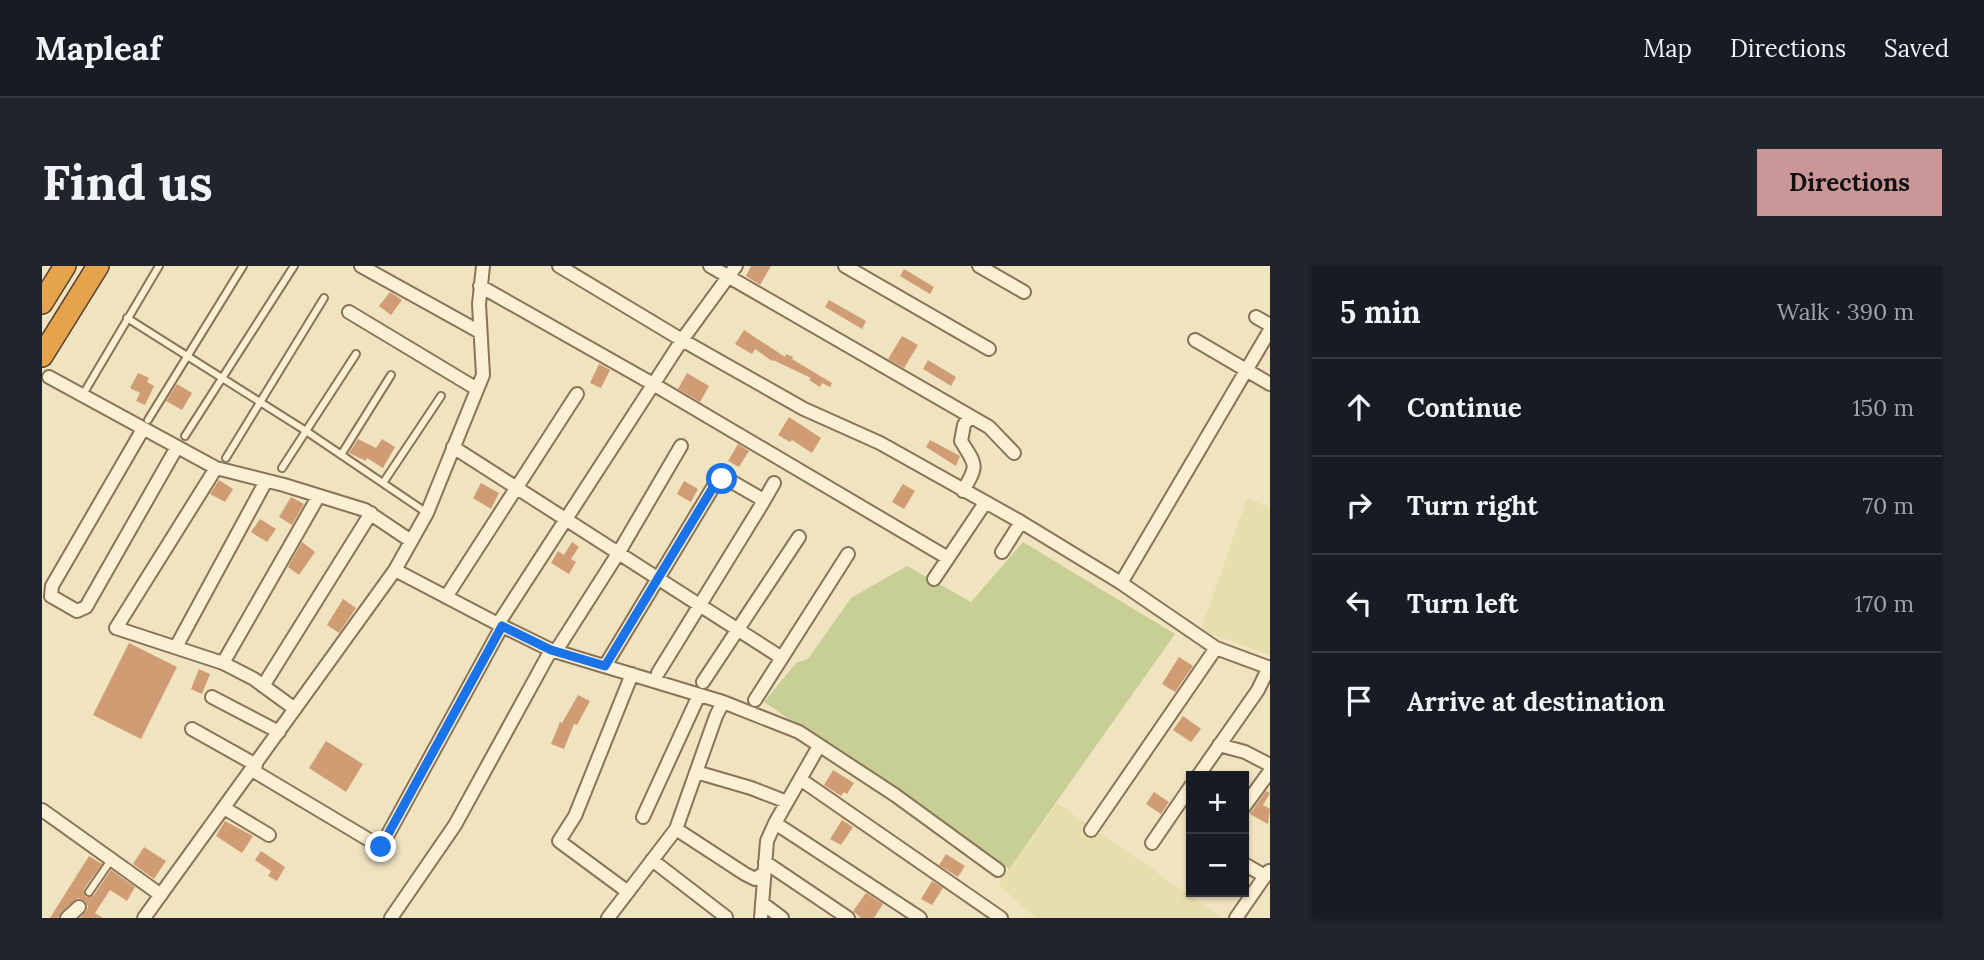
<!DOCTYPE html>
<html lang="en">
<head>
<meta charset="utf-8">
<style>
	body { margin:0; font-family:Lora,serif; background:#20242c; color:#f1f3f6 }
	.controls { position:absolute; right:21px; bottom:21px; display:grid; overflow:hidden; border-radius:0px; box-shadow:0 2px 5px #0004 }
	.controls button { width:63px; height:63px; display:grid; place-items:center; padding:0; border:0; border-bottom:2px solid #363941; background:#171b24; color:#f1f3f6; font:35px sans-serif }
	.stop { position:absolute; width:21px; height:21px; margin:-16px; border:5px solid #1a73e8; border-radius:50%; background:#fff }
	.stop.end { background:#1a73e8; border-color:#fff; box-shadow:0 2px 7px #0008 }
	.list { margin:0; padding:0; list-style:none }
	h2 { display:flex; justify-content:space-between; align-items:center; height:91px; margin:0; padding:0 28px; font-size:30px }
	h2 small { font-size:23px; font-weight:400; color:#9ea1a6 }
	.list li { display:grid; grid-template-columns:46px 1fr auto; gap:21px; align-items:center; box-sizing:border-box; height:98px; padding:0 28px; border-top:2px solid #363941 }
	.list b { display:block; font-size:26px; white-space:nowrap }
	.list em { font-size:23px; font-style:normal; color:#9ea1a6 }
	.icon { flex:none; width:38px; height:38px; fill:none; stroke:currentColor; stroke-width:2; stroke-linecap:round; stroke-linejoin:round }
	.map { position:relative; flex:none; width:1228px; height:652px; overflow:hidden; border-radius:0px }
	header { display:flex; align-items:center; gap:42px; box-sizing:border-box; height:98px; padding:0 35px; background:#171b24; border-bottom:2px solid #363941 }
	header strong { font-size:33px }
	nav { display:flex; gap:38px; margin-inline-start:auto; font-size:24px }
	.intro { display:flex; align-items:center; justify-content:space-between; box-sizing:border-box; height:168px; padding:0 42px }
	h1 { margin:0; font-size:49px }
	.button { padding:18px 32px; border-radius:0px; background:#cb9698; color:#111; font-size:24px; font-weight:700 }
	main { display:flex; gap:42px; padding:0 42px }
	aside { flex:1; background:#171b24; border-radius:0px; box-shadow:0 2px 5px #0004 }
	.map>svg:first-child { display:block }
	.farmland { fill:#e6dead }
	.green { fill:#c7cf94 }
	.building { fill:#d09c74 }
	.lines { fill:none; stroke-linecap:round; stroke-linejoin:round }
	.lane-casing { stroke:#8a7357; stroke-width:10 }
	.street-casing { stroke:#8a7357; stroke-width:16 }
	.highway-casing { stroke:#58412c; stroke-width:24 }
	.lane { stroke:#fbf0d4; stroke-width:6 }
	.street { stroke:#fbf0d4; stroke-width:12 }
	.highway { stroke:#e5a34c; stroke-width:21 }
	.route { stroke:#1a73e8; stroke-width:9 }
</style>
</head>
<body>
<header>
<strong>Mapleaf</strong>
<nav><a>Map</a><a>Directions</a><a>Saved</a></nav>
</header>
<div class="intro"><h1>Find us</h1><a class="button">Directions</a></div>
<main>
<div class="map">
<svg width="1228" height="652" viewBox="0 0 1228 652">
	<rect width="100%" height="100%" fill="#f0e3c0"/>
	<!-- farmland -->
	<path class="farmland" d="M 1205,232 L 1228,242 L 1228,389 L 1159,364 Z
		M 1015,537 L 1180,652 L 994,652 L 956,618 Z"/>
	<!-- green -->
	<path class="green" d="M 981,276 L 1133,368 L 967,603 L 722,436 L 754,397 L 766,393 L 809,332 L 865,300 L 929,336 Z"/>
	<!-- building -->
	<path class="building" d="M 709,0 L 729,0 L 718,19 L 704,10 Z
		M 862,3 L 892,21 L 888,28 L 858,10 Z
		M 348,26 L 360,34 L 349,49 L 337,40 Z
		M 787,34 L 824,55 L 820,63 L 783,41 Z
		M 702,64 L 743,91 L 744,88 L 751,91 L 750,93 L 790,117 L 788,121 L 780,117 L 778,121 L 767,114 L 769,112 L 731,94 L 730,95 L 713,83 L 710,88 L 693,78 Z
		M 860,70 L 876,79 L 862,102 L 846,93 Z
		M 886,94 L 914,111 L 909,120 L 881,103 Z
		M 557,98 L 568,104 L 559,122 L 548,117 Z
		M 96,107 L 107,112 L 105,116 L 112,120 L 103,139 L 94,135 L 98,127 L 88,122 Z
		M 645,107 L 667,120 L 658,136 L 636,123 Z
		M 135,118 L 150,127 L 140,144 L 124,135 Z
		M 747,151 L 779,172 L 770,187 L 750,174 L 748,176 L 736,169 Z
		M 316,173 L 334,182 L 340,173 L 353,181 L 341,202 L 325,192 L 324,195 L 307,187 Z
		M 888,174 L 918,190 L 914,200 L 884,181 Z
		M 696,178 L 707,185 L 697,201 L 686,195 Z
		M 177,214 L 191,223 L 183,236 L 168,228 Z
		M 642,215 L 656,223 L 649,236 L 635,228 Z
		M 439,217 L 457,227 L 449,243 L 431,232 Z
		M 861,218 L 873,225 L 862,243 L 850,236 Z
		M 249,231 L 262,238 L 250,259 L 237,251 Z
		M 218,253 L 234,263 L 225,276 L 209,266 Z
		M 260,276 L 273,286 L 257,309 L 246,301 Z
		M 530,276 L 537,281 L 529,293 L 534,296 L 527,308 L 509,297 L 516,285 L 522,289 Z
		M 301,333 L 314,342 L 297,367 L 285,359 Z
		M 87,377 L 135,401 L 99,473 L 51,449 Z
		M 1137,391 L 1151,400 L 1133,426 L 1120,418 Z
		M 157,403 L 168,408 L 160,428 L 149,423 Z
		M 536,429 L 548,435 L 535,459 L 532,458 L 522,483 L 509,478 L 518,456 L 520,457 Z
		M 1141,450 L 1159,463 L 1149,476 L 1131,464 Z
		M 284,475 L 321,498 L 304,526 L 267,502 Z
		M 791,504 L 812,517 L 805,528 L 802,526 L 799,530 L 782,519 Z
		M 1224,525 L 1228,527 L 1221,539 L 1228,543 L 1226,558 L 1208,548 Z
		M 1112,526 L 1127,536 L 1119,548 L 1104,538 Z
		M 800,554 L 811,561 L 799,579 L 788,573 Z
		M 183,555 L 211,570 L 200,587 L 174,570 Z
		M 102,581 L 124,595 L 112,613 L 91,598 Z
		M 219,585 L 243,601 L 235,615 L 226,610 L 229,605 L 213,594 Z
		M 904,588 L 923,600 L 916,611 L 897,599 Z
		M 47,590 L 60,598 L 42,623 L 44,631 L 52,629 L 69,604 L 93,621 L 85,635 L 68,624 L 53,647 L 61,652 L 38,652 L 45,644 L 46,640 L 43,635 L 36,632 L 19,646 L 16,652 L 8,652 Z
		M 890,615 L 901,622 L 890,639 L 879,633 Z
		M 824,627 L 841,638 L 832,652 L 819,652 L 811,645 Z"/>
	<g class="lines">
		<defs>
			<path id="lane" d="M 85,52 L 264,165 L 385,247
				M 40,130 L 117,0
				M 106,154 L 201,0
				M 143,170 L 252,0
				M 299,189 L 349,109
				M 184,192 L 282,32
				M 240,202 L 314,88
				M 341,217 L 399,130
				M 47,626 L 69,594"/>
			<path id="street" d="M 319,0 L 438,66
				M 517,0 L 640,74 L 762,143 L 838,177 L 979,256 L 1079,317 L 1174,382 L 1228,402
				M 668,0 L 947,161 L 972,187
				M 803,0 L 947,83
				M 937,0 L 982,26
				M 438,20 L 611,118 L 906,292
				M 307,46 L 435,123
				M 1214,51 L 1228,59
				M 1153,74 L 1228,118
				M 7,111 L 174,202 L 242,219 L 323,244 L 369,275
				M 101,163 L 10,320 L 9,330 L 35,345 L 44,341 L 135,181
				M 411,181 L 740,392
				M 174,202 L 74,362 L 181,397 L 212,413 L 253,443
				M 921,225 C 937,197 934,200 919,175 L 922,159 L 928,150
				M 720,238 L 732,217
				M 960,286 L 979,256
				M 353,304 L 385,247 L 441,109 L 437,38 L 441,0
				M 892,313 L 943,237
				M 1079,317 L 1228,64
				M 404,331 L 535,128
				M 456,358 L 509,384 L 681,436 L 757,466 L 853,529 L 956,604
				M 134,381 L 224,215
				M 514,385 L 577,286 L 639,180
				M 181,397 L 276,231
				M 563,400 L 673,218 L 676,214 L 685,213 L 718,232 L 720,238 L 616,407
				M 661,416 L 757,271
				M 221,420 L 329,247
				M 170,431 L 237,466
				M 713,434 L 806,288
				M 150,463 L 214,499
				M 1177,479 L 1203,486 L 1228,499
				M 210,504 L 339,581 L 460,360
				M 654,506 L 709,522 L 745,536
				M 1156,510 L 1216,424 L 1227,401
				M 758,513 L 959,652
				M 1202,541 L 1228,505
				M 182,542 L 227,569
				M 0,544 L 119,629
				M 601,551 L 657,429
				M 733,557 L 878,652
				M 634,563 L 703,608 L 713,613 L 722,607
				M 1049,564 L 1174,382
				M 1110,577 L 1149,520
				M 610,594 L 684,651
				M 723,596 L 806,652
				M 1202,598 L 1223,610 L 1227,605
				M 586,626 L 517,575 L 533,550 L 590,408
				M 720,637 L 740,652
				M 25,652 L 37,641
				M 102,652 L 353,304 L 456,358 L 640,74 L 694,0
				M 349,652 L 413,559 L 509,384
				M 566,652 L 634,563 L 674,450 L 681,436
				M 719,652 L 725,575 L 733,557 L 777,480
				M 1194,652 L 1223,610"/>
			<path id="highway" d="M 0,37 L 23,0
				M 0,90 L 56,0"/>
		</defs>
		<!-- lane casing -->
		<use href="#lane" class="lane-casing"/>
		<!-- street casing -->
		<use href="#street" class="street-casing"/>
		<!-- highway casing -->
		<use href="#highway" class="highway-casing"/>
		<!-- lane -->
		<use href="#lane" class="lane"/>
		<!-- street -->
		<use href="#street" class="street"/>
		<!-- highway -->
		<use href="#highway" class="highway"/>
	</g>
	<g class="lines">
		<!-- route -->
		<path class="route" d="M 339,581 L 460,360 L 509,384 L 563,400 L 673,218 L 680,213"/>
	</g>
</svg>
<div class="controls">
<button>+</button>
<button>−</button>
</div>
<div class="stop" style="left:680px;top:213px"></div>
<div class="stop end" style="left:339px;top:581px"></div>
</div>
<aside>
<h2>5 min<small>Walk · 390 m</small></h2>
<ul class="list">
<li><svg class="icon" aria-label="ahead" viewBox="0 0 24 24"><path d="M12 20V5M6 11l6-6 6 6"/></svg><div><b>Continue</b></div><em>150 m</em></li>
<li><svg class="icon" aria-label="right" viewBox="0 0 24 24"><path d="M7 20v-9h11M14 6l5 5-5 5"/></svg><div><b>Turn right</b></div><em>70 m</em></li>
<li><svg class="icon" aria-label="left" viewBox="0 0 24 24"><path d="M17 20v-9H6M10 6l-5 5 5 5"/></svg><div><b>Turn left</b></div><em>170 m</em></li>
<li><svg class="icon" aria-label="arrive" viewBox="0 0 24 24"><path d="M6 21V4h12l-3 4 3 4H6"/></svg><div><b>Arrive at destination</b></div></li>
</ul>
</aside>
</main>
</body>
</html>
